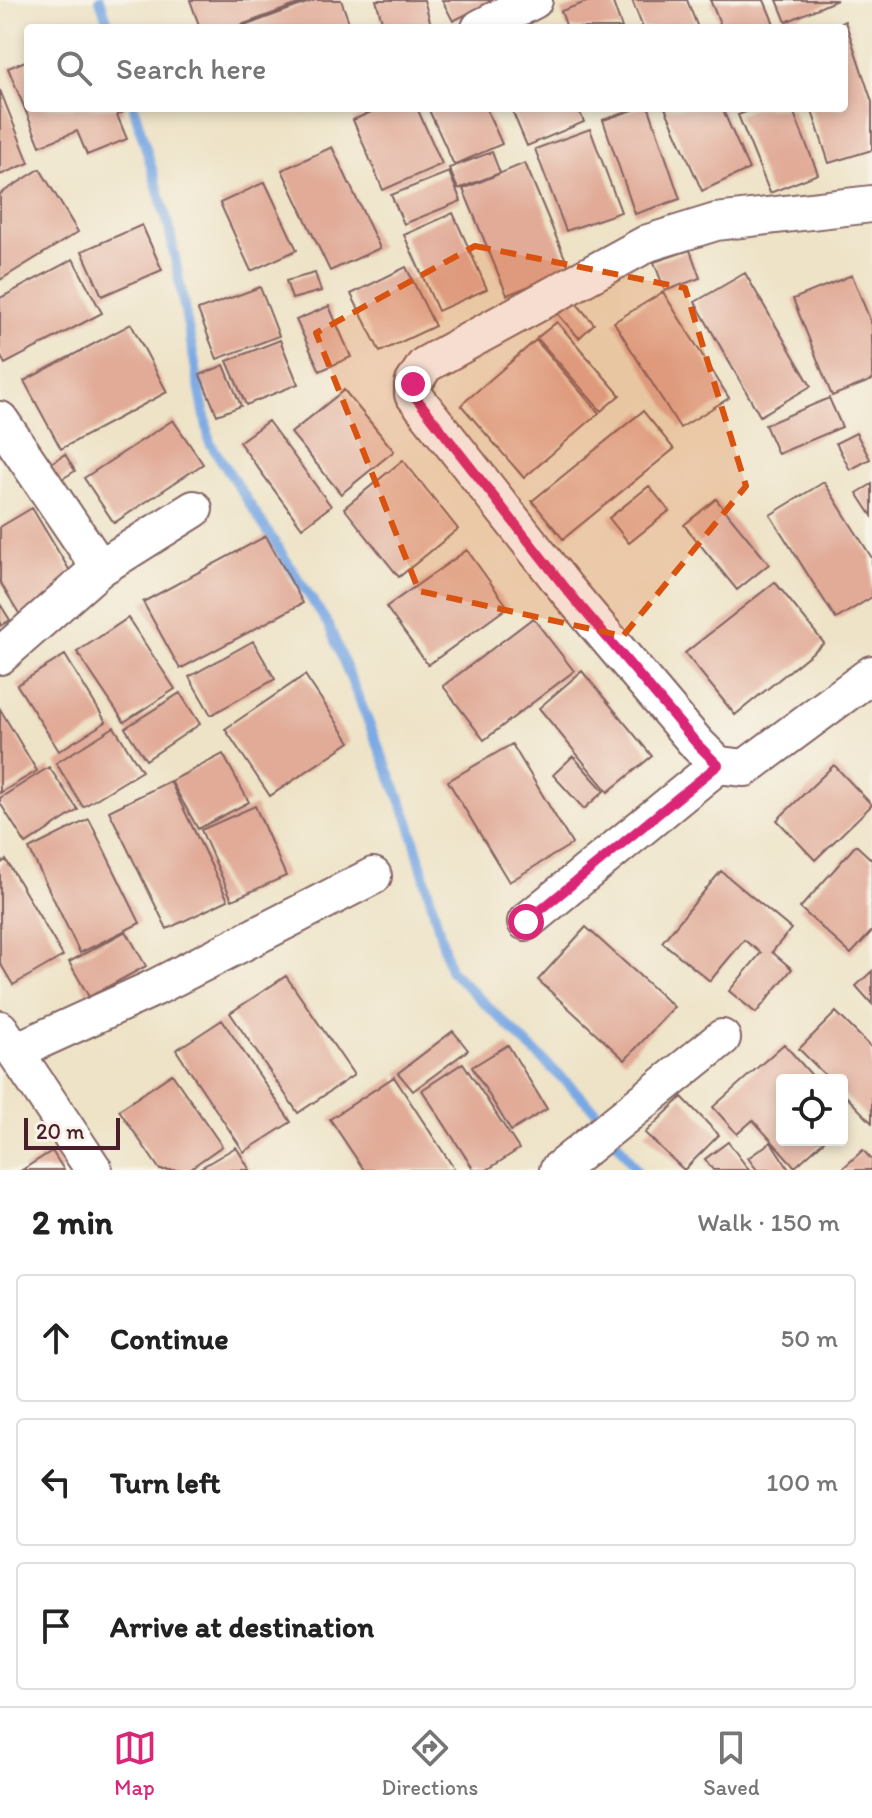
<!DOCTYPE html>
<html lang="en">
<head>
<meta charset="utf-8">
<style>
	body { margin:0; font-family:Itim,sans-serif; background:#f2f2f2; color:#222 }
	.controls { position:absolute; right:24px; bottom:24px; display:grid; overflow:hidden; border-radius:8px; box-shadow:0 4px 12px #0003 }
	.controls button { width:72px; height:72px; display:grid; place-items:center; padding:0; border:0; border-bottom:2px solid #e0e0e0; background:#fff; color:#222; font:40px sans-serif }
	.scale { position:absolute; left:24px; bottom:20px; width:96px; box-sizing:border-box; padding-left:8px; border:4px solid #4a1f2b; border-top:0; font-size:22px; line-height:28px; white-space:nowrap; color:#4a1f2b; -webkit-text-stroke:6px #f7f3e8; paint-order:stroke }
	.stop { position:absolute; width:24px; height:24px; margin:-18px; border:6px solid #db2777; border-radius:50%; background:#fff }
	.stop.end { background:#db2777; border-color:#fff; box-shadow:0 2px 8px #0008 }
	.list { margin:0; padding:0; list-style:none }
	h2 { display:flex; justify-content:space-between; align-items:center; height:104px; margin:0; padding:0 32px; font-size:34px }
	h2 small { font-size:26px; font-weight:400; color:#767676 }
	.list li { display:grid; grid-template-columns:52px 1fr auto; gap:24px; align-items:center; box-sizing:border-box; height:128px; margin:0 16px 16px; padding:0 16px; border:2px solid #e0e0e0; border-radius:8px }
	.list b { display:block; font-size:30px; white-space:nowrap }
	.list em { font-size:26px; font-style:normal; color:#767676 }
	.icon { flex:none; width:44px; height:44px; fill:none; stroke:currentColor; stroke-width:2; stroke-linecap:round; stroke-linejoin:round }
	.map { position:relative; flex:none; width:872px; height:1170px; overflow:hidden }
	.search { position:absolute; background:#fff; box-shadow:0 4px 12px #0003; left:24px; right:24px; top:24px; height:88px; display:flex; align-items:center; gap:20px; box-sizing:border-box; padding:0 28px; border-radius:8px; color:#767676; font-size:30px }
	.sheet { height:536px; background:#fff }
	nav { display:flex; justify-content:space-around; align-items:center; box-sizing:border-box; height:112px; border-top:2px solid #e0e0e0; background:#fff; font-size:22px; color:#767676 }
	nav a { display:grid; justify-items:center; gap:4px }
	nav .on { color:#db2777 }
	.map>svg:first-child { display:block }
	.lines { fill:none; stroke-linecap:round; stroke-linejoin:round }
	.stream { stroke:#79a8e3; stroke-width:10 }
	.building { fill:#e1ab98 }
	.minor-casing { stroke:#836462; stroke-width:40 }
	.minor { stroke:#fff; stroke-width:36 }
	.route { stroke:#db2777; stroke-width:10 }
	.marked { fill:#d8530f; fill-opacity:0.2; stroke:#d8530f; stroke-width:6; stroke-dasharray:16 10; stroke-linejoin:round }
</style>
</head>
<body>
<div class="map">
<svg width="872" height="1170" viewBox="0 0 872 1170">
	<rect width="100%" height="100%" fill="#f7f3e8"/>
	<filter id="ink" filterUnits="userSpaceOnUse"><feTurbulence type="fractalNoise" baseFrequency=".0125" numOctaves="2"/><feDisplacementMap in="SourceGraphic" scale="16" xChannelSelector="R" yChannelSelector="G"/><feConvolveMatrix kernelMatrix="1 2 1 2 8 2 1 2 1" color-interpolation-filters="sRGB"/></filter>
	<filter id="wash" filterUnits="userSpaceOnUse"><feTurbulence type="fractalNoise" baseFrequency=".006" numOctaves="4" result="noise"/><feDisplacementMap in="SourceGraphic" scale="32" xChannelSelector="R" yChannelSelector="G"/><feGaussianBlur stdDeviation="1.8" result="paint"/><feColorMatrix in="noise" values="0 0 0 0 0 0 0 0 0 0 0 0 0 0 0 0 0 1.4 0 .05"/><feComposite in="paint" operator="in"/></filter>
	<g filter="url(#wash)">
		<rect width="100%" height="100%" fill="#eee3c7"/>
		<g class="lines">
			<!-- stream -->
			<path class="stream" d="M 100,0 L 110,28
				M 134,108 L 169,227 L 210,443 L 329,626 L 409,821 L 450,970 L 594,1109 L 636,1170"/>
		</g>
		<g id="blocks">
			<!-- building -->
			<path class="building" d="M 190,0 L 309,0 L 233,28 L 200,28 Z
				M 315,0 L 341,0 L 351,28 L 239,28 Z
				M 376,0 L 424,0 L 432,28 L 384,28 Z
				M 442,0 L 495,0 L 453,21 Z
				M 592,0 L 612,0 L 622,28 L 567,28 L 561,11 Z
				M 632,0 L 687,0 L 698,28 L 643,28 Z
				M 710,0 L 764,0 L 774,24 L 765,28 L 722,28 Z
				M 777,0 L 837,0 L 786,22 Z
				M 845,21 L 872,102 L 872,150 L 829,163 L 811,108 L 844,108 L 844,28 L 830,27 Z
				M 28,60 L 28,108 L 123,108 L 124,112 L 117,115 L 127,139 L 87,155 L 77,131 L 40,146 L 8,68 Z
				M 0,90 L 29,163 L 0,175 Z
				M 380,108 L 417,108 L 442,164 L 383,190 L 353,120 Z
				M 428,108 L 486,108 L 502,144 L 454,165 Z
				M 511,108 L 578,108 L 584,122 L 527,146 Z
				M 639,108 L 649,108 L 680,199 L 635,214 L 603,120 Z
				M 665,108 L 722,108 L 749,169 L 702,191 Z
				M 755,108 L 792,108 L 818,174 L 770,193 L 738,115 Z
				M 590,129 L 621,212 L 566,231 L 535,149 Z
				M 332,147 L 380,248 L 330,271 L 282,170 Z
				M 492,152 L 500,173 L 458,189 L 449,168 Z
				M 525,163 L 570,270 L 507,295 L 463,189 Z
				M 40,169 L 78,232 L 0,280 L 0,194 Z
				M 449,172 L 461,201 L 404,224 L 391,195 Z
				M 265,182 L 297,250 L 251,271 L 220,203 Z
				M 453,213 L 487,289 L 438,311 L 404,235 Z
				M 142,225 L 162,270 L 102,296 L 82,251 Z
				M 690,250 L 700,278 L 665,291 L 654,262 Z
				M 73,259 L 102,313 L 5,364 L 0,355 L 0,298 Z
				M 406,267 L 435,326 L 380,352 L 351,294 Z
				M 315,273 L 321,291 L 292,299 L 286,281 Z
				M 745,273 L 811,386 L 760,416 L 695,302 Z
				M 852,275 L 872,325 L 872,380 L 832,396 L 793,299 Z
				M 260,287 L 279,336 L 217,359 L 198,310 Z
				M 663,292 L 729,398 L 680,428 L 614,322 Z
				M 572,298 L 594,324 L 579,338 L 556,312 Z
				M 329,306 L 351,357 L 320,371 L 296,320 Z
				M 557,322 L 620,395 L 601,411 L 537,338 Z
				M 131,324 L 167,392 L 61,449 L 24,381 Z
				M 280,340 L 298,384 L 246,405 L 227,361 Z
				M 536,340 L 599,413 L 524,478 L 461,405 Z
				M 224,365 L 241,406 L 217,415 L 200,375 Z
				M 344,390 L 394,451 L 341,494 L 291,433 Z
				M 829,398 L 842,427 L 778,454 L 765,425 Z
				M 643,411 L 674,449 L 563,539 L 532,501 Z
				M 173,420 L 203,464 L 114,523 L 84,478 Z
				M 268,421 L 331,506 L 302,528 L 239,442 Z
				M 856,433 L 870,459 L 850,470 L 836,443 Z
				M 65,454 L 75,471 L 54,484 L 44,468 Z
				M 403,460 L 458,529 L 399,577 L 344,508 Z
				M 824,482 L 872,558 L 872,597 L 836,619 L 770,515 Z
				M 872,484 L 872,516 L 857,493 Z
				M 649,486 L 669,511 L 629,543 L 609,518 Z
				M 716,499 L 769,564 L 737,590 L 684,525 Z
				M 32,508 L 76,581 L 20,615 L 0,582 L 0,527 Z
				M 266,536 L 303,603 L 180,669 L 143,602 Z
				M 467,550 L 508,607 L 428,665 L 386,607 Z
				M 775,582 L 824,643 L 735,715 L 685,653 Z
				M 0,604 L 10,620 L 0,626 Z
				M 128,618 L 175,689 L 124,722 L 77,652 Z
				M 533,618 L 574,671 L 484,740 L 443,686 Z
				M 253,641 L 275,679 L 211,715 L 189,677 Z
				M 65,655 L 106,722 L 59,751 L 17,685 Z
				M 582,671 L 652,756 L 608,792 L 539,708 Z
				M 305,675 L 350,742 L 270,796 L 225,729 Z
				M 180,693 L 200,724 L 146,760 L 125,728 Z
				M 0,709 L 37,771 L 0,793 Z
				M 114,727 L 142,771 L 83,807 L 56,763 Z
				M 512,744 L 572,844 L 509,882 L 448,781 Z
				M 223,754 L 249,802 L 198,829 L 171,781 Z
				M 573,756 L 604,791 L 584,809 L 553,775 Z
				M 834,765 L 872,805 L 815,860 L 777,820 Z
				M 49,767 L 78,810 L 26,844 L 0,803 L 0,798 Z
				M 170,781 L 228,900 L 167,929 L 109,811 Z
				M 255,806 L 286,876 L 232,900 L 201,830 Z
				M 89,819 L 140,923 L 80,953 L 29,849 Z
				M 856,845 L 872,860 L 872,931 L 851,954 L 800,908 Z
				M 6,860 L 63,956 L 13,985 L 0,963 L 0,864 Z
				M 721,871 L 791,929 L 772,952 L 792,969 L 756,1013 L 729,991 L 761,953 L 744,940 L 710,981 L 662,942 Z
				M 586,927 L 674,1007 L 625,1060 L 538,980 Z
				M 126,931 L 146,966 L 89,997 L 69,962 Z
				M 872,971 L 872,1004 L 856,986 Z
				M 286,976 L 354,1075 L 298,1113 L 230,1013 Z
				M 836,1012 L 872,1048 L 872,1123 L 842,1092 L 842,1080 L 830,1080 L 799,1049 Z
				M 222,1020 L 291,1122 L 244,1152 L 176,1050 Z
				M 453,1031 L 468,1050 L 413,1091 L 398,1073 Z
				M 784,1044 L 816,1080 L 782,1080 L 782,1140 L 825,1140 L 795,1167 L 753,1120 L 737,1134 L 713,1107 Z
				M 508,1045 L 547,1109 L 511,1131 L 472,1067 Z
				M 463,1063 L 519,1149 L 487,1170 L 474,1170 L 422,1090 Z
				M 172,1074 L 222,1146 L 188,1170 L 160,1170 L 119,1110 Z
				M 394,1077 L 455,1170 L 364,1170 L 330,1119 Z
				M 682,1097 L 719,1135 L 684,1170 L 645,1133 Z
				M 728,1142 L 749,1170 L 713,1170 L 705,1159 Z
				M 771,1142 L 788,1168 L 785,1170 L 757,1170 L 748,1158 Z
				M 236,1147 L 250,1170 L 197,1170 Z
				M 863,1150 L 872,1160 L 872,1170 L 841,1170 Z
				M 52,1151 L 64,1170 L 22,1170 Z"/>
		</g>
	</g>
	<g filter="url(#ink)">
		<use href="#blocks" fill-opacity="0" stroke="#836462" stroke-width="2"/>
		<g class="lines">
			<defs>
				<path id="minor" d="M 480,28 L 534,0
					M 872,204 L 716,222 L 648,243 L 425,365 L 413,384 L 413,394 L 567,590 L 697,744 L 718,765 L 745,768 L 872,674
					M 0,420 L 100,568
					M 0,656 L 100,568 L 194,509
					M 526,922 L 718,765
					M 0,1029 L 94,1170
					M 16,1051 L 154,988 L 373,876
					M 558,1170 L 722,1038"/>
			</defs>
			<!-- minor casing -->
			<use href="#minor" class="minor-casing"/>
			<!-- minor -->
			<use href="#minor" class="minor"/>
		</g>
	</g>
	<g class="lines" filter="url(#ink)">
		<!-- route -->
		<path class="route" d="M 413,384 L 413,394 L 567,590 L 697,744 L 718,765 L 526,922"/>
	</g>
	<!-- marked area -->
	<path class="marked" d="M 475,246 L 685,288 L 746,486 L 623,636 L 419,591 L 316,333 Z"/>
</svg>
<div class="controls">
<button><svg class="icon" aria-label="locate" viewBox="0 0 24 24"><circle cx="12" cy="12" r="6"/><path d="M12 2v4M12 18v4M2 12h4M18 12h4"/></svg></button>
</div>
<div class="scale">20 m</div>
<div class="stop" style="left:526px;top:922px"></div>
<div class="stop end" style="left:413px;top:384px"></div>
<div class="search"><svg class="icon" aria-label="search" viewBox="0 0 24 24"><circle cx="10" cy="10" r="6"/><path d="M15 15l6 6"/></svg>Search here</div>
</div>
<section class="sheet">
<h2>2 min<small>Walk · 150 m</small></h2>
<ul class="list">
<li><svg class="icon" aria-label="ahead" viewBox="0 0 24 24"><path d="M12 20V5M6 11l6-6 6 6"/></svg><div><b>Continue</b></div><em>50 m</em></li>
<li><svg class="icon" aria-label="left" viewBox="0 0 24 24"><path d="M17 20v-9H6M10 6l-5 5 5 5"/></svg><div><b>Turn left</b></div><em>100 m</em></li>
<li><svg class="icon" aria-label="arrive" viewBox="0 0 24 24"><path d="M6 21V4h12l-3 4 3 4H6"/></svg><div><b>Arrive at destination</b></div></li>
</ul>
</section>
<nav>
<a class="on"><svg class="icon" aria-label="map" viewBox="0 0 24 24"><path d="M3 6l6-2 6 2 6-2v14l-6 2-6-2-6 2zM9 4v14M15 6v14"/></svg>Map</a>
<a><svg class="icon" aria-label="directions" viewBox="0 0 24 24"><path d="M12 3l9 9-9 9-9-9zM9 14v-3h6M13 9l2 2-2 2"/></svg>Directions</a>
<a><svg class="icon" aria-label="saved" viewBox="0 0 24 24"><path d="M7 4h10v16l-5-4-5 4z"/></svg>Saved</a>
</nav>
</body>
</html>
